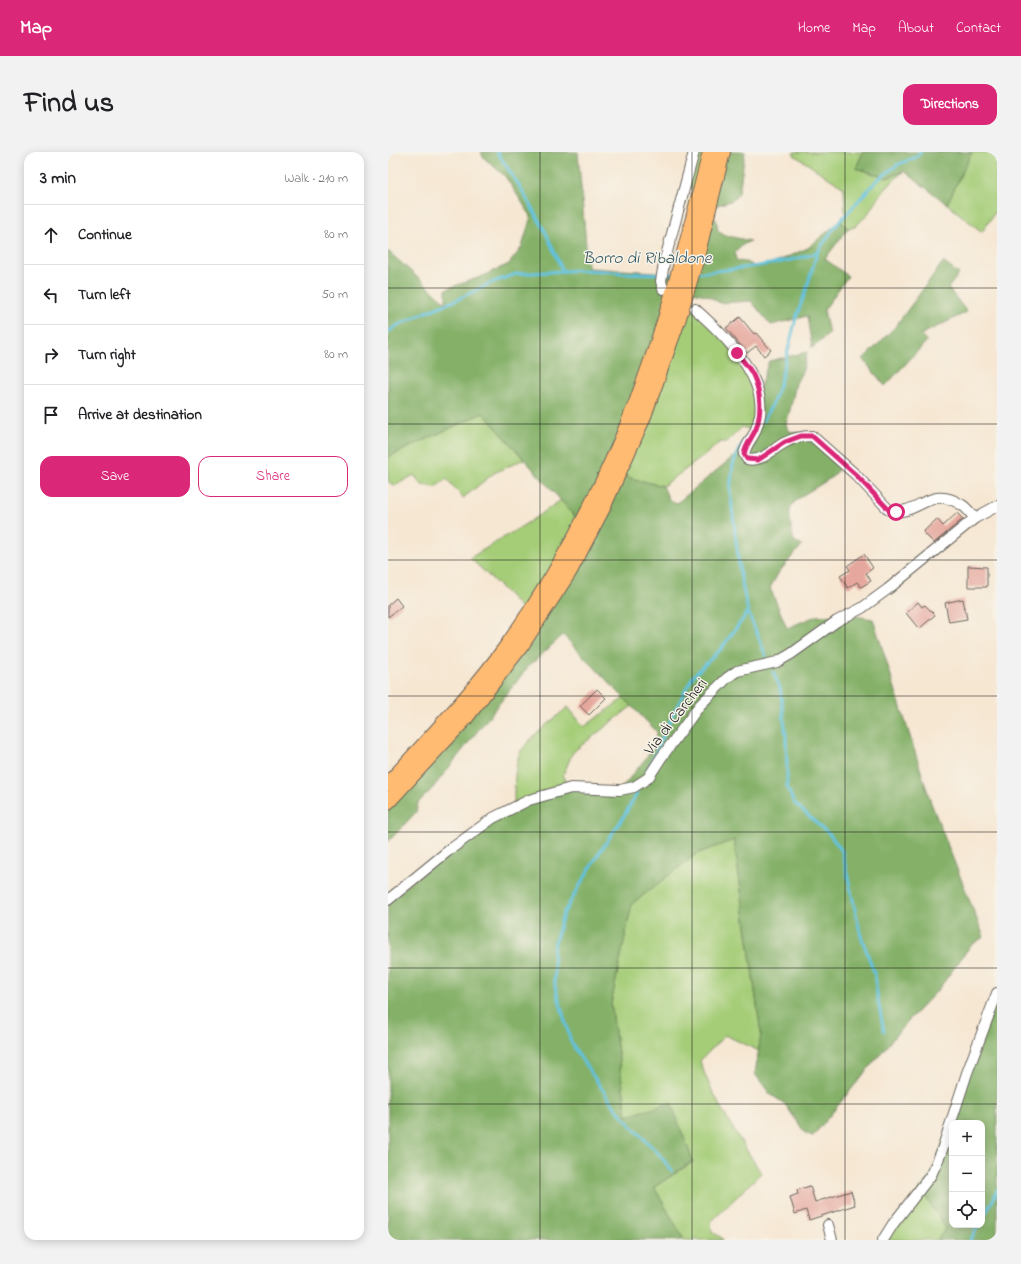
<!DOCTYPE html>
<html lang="en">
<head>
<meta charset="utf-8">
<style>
	body { margin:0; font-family:"Indie Flower",sans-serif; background:#f2f2f2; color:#202124 }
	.controls { position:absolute; right:12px; bottom:12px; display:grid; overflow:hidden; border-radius:8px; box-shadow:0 2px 10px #0003 }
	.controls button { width:36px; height:36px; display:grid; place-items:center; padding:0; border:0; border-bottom:1px solid #e0e0e0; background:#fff; color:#202124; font:20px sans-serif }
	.stop { position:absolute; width:12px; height:12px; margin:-9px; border:3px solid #db2777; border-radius:50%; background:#fff }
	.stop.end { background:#db2777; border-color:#fff; box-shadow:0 1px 4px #0008 }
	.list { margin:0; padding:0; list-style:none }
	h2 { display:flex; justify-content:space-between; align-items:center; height:52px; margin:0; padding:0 16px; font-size:17px }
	h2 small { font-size:13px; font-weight:400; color:#757577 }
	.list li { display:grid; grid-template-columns:26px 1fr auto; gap:12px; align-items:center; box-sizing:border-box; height:60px; padding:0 16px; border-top:1px solid #e0e0e0 }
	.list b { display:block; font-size:15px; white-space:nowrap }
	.list em { font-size:13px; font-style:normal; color:#757577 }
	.actions { display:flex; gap:8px; padding:12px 16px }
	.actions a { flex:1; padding:9px 0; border:1px solid #db2777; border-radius:12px; text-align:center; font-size:14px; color:#db2777 }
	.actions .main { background:#db2777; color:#fff }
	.icon { flex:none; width:22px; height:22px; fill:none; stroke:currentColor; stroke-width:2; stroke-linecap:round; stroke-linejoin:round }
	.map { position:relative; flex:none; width:609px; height:1088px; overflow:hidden; border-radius:12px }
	header { display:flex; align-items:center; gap:24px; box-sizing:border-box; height:56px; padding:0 20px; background:#db2777; color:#fff }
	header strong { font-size:19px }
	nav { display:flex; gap:22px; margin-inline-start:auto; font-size:14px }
	.intro { display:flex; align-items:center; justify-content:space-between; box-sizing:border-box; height:96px; padding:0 24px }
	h1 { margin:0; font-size:28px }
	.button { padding:10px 18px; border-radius:12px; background:#db2777; color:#fff; font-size:14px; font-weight:700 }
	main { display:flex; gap:24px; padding:0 24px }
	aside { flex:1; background:#fff; border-radius:12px; box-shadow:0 2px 10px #0003 }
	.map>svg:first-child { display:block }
	.green { fill:#a5cd78; stroke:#60744a }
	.forest { fill:#84b068; stroke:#506642; fill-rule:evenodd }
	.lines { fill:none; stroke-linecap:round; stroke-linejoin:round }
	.stream { stroke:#60c2de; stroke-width:3 }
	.building { fill:#e6a79e }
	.minor-casing { stroke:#68635c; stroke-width:12 }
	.highway-casing { stroke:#68635c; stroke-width:16 }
	.minor { stroke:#fff; stroke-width:10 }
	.highway { stroke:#ffbb71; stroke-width:14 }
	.route { stroke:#db2777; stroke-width:5 }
	.grid { fill:none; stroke:#1c1c1c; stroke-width:1; stroke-opacity:0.55 }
	.labels { text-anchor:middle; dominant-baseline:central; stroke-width:3; stroke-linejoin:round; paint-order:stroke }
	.street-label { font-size:16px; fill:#1c1c1c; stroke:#f7f3e8 }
	.water-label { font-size:17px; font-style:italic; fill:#345660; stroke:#f7f3e8 }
</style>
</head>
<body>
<header>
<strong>Map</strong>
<nav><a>Home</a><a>Map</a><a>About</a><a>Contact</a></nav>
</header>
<div class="intro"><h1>Find us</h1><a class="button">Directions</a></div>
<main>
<aside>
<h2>3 min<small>Walk · 210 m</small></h2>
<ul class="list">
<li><svg class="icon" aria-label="ahead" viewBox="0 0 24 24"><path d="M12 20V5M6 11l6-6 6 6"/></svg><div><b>Continue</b></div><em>80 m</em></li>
<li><svg class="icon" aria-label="left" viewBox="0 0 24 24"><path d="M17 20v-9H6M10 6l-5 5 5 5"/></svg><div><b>Turn left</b></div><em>50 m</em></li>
<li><svg class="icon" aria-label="right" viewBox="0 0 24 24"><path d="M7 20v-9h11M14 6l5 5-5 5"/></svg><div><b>Turn right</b></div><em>80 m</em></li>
<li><svg class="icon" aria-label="arrive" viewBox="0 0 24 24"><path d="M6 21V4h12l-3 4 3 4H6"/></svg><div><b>Arrive at destination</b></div></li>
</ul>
<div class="actions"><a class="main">Save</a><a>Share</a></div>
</aside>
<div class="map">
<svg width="609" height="1088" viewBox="0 0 609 1088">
	<rect width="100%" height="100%" fill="#f7f3e8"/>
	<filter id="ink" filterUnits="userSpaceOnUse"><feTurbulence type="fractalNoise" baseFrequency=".025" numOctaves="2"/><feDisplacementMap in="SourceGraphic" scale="8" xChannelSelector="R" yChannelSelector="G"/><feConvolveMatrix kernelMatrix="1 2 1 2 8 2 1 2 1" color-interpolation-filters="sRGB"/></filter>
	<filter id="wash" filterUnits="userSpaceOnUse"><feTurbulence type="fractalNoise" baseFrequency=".012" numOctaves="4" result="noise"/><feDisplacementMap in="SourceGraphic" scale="16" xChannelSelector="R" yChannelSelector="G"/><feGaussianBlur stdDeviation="0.9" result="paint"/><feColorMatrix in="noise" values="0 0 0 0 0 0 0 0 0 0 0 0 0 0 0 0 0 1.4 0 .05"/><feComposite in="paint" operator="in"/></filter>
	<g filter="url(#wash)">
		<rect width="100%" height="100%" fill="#f6e7d3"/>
		<!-- green -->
		<path class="green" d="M 306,0 L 322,0 L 312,39 L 297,34 Z
			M 406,0 L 475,0 L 468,16 L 499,26 L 516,19 L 506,28 L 492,43 L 479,63 L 467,75 L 460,76 L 452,69 L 457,64 L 456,36 L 406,3 Z
			M 584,0 L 609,0 L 609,57 L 594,80 L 559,52 Z
			M 296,150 L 307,157 L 329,177 L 371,238 L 367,279 L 354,275 L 339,290 L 332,290 L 317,303 L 275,334 L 230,323 Z
			M 95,261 L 136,307 L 106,321 L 75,346 L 59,327 L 47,335 L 34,333 L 26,323 L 6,334 L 0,329 L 0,305 Z
			M 173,348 L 185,362 L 192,373 L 139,463 L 120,442 L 82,406 L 141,370 Z
			M 236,546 L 244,554 L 185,600 L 175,623 L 183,636 L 126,655 C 126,638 126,619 131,603 C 134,592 169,564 180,555 L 196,575 Z
			M 346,687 L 373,882 L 371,899 L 337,883 L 312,909 C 325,949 351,985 373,1021 L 323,1070 L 324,1080 L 334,1086 L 335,1088 L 296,1088 L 266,1035 L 305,1010 L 239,964 L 223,852 L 243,752 L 308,702 Z
			M 532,1037 L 559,1076 L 549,1088 L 495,1088 Z"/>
		<!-- forest -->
		<path class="forest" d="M 93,0 L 190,0 L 200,116 L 267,120 L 289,125 L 263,209 L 192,373 L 185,362 L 95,261 L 0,305 L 0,99 L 58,151 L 58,137 L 95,124 L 121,112 L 134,95 L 143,64 L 117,24 L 96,6 Z
			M 335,0 L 357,0 L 351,41 L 345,48 L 321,56 Z
			M 475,0 L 584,0 L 559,52 L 516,19 L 499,26 L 468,16 Z
			M 318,65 L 328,67 L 330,79 L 336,83 L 362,89 C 353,94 343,98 349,109 L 358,110 L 368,115 L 383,112 L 420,96 L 452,69 L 460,76 L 437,107 L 460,124 L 436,158 L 441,182 L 424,196 L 419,164 L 383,173 L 363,149 L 332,151 L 320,144 L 299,138 Z
			M 555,110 L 571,122 L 560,136 L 579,160 L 532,183 L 539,189 L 497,234 L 475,207 L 507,175 Z
			M 419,200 L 415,218 L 408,231 L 403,254 L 398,273 L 401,279 L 424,284 L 453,310 C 452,313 450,318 448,321 C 437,333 405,344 402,358 C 401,364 404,382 406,389 L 414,393 L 391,420 L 382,436 L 399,476 L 428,464 L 461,463 L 485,467 L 543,651 L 596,785 L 583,793 L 550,838 L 516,873 L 425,984 L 417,981 L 397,952 L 382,942 L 367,922 L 373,882 L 346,688 L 308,702 L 244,752 L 223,852 L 239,964 L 283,951 L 305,1009 L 266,1035 L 296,1088 L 0,1088 L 0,748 L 105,666 L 183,636 L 232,638 L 266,596 L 269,580 L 175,483 L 140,515 L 44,637 L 30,651 L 28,660 L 0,690 L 0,650 L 77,567 L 230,323 L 275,334 L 281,348 L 289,351 L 357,295 L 367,279 L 371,238 L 381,209 Z
			M 609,841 L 609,1088 L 549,1088 L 558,1076 L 532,1037 L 543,1023 ZM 564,971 L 594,971 L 594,1073 L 564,1073 Z"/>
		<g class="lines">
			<!-- stream -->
			<path class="stream" d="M 109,0 L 132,35 L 158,81 L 175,120
				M 309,121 C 349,117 390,113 429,101
				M 0,180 L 8,174 L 38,160 L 66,149 L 105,130 L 128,122 L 192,118 L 216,119 L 235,121 L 285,122
				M 375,269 L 385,251 L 392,231 L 408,166 L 418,138 L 429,101 L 445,77 L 488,29 L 509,13 L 528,5 L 533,0
				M 359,286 L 356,289 L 349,301 L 345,313 L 342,338 L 352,422 L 360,460 L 378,504
				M 385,520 L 392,536 L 398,584 L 399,614 L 399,635 L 406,651 L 442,683 L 454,699 L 473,784 L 486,820 L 490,849 L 496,879
				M 260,618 L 287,558 L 305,524 L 332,498 L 360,460
				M 249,641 L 236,664 L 210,703 L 175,762 L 165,798 L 167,834 L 183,890 L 192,905 L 226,954 L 245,976 L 271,1002 L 284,1019
				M 594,1067 L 604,1050 L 609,1038
				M 582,1088 L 591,1073"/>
		</g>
		<g id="blocks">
			<!-- building -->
			<path class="building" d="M 352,165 L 366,182 L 368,181 L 383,198 L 376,204 L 368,194 L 359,201 L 338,176 Z
				M 569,361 L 575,367 L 546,391 L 535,380 L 549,367 L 555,374 Z
				M 476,402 L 485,416 L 478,421 L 483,429 L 473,435 L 469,430 L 460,436 L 452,424 L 462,418 L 459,414 Z
				M 580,414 L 599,415 L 599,435 L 580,435 Z
				M 8,446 L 14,454 L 0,465 L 0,453 Z
				M 575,447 L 579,467 L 561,470 L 557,451 Z
				M 530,450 L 534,455 L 537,453 L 547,463 L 531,477 L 518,461 Z
				M 209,537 L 218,546 L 201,563 L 192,554 Z
				M 422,1034 L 427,1050 L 463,1039 L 467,1053 L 421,1068 L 418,1058 L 407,1062 L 402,1045 L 410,1042 L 409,1038 Z"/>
		</g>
	</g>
	<g filter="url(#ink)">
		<use href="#blocks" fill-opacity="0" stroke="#68635c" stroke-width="1"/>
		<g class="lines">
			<defs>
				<path id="minor" d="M 275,137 L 273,129 L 276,111 L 306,0
					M 307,157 C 334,181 378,223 372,263 C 371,268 369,275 367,280 C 363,288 358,293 356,302 L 359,307 C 373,311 385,297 396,291 C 405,286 414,284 424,284 L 468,323 L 501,358 C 530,366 541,331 574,353 C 579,356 583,362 587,366
					M 0,748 L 60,699 L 105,666 L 141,648 L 183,636 L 232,638 L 246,635 L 260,626 L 273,606 L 312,553 L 339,526 L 349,519 L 389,510 L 403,502 L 449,469 L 474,456 L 500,437 L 587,366 L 609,354
					M 440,1073 L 444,1088
					M 495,1088 L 505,1072 L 543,1023 L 553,1001 L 579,921 L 609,841"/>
				<path id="highway" d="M 0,632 C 41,586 84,542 120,492 C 181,406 229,309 263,209 C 287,140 304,70 322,0
					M 0,650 L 77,567 L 134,493 L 182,419 L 215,356 L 255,267 L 290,169 L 308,109 L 335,0"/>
			</defs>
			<!-- minor casing -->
			<use href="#minor" class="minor-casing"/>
			<!-- highway casing -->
			<use href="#highway" class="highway-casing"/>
			<!-- minor -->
			<use href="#minor" class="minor"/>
			<!-- highway -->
			<use href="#highway" class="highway"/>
		</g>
	</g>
	<g class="lines" filter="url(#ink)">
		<!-- route -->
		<path class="route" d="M 349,201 C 354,208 361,215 365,223 C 373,240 374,260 368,277 C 364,286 358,292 356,302 L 359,307 L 370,308 L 397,290 L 413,284 L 424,284 L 468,323 L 501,358 L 508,360"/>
	</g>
	<!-- grid -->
	<path class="grid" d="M 152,0 L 152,1088M 304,0 L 304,1088M 457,0 L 457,1088M 0,136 L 609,136M 0,272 L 609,272M 0,408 L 609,408M 0,544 L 609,544M 0,680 L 609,680M 0,816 L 609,816M 0,952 L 609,952"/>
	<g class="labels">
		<!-- street labels -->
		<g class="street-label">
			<text transform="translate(288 565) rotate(-52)">Via di Carcheri</text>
		</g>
		<!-- water labels -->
		<g class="water-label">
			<text x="259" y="106">Borro di Ribaldone</text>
		</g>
	</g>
</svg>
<div class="controls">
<button>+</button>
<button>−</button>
<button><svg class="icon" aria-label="locate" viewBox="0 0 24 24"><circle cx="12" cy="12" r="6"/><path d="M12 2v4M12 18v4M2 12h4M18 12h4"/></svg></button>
</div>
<div class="stop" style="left:508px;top:360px"></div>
<div class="stop end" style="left:349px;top:201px"></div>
</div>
</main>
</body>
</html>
